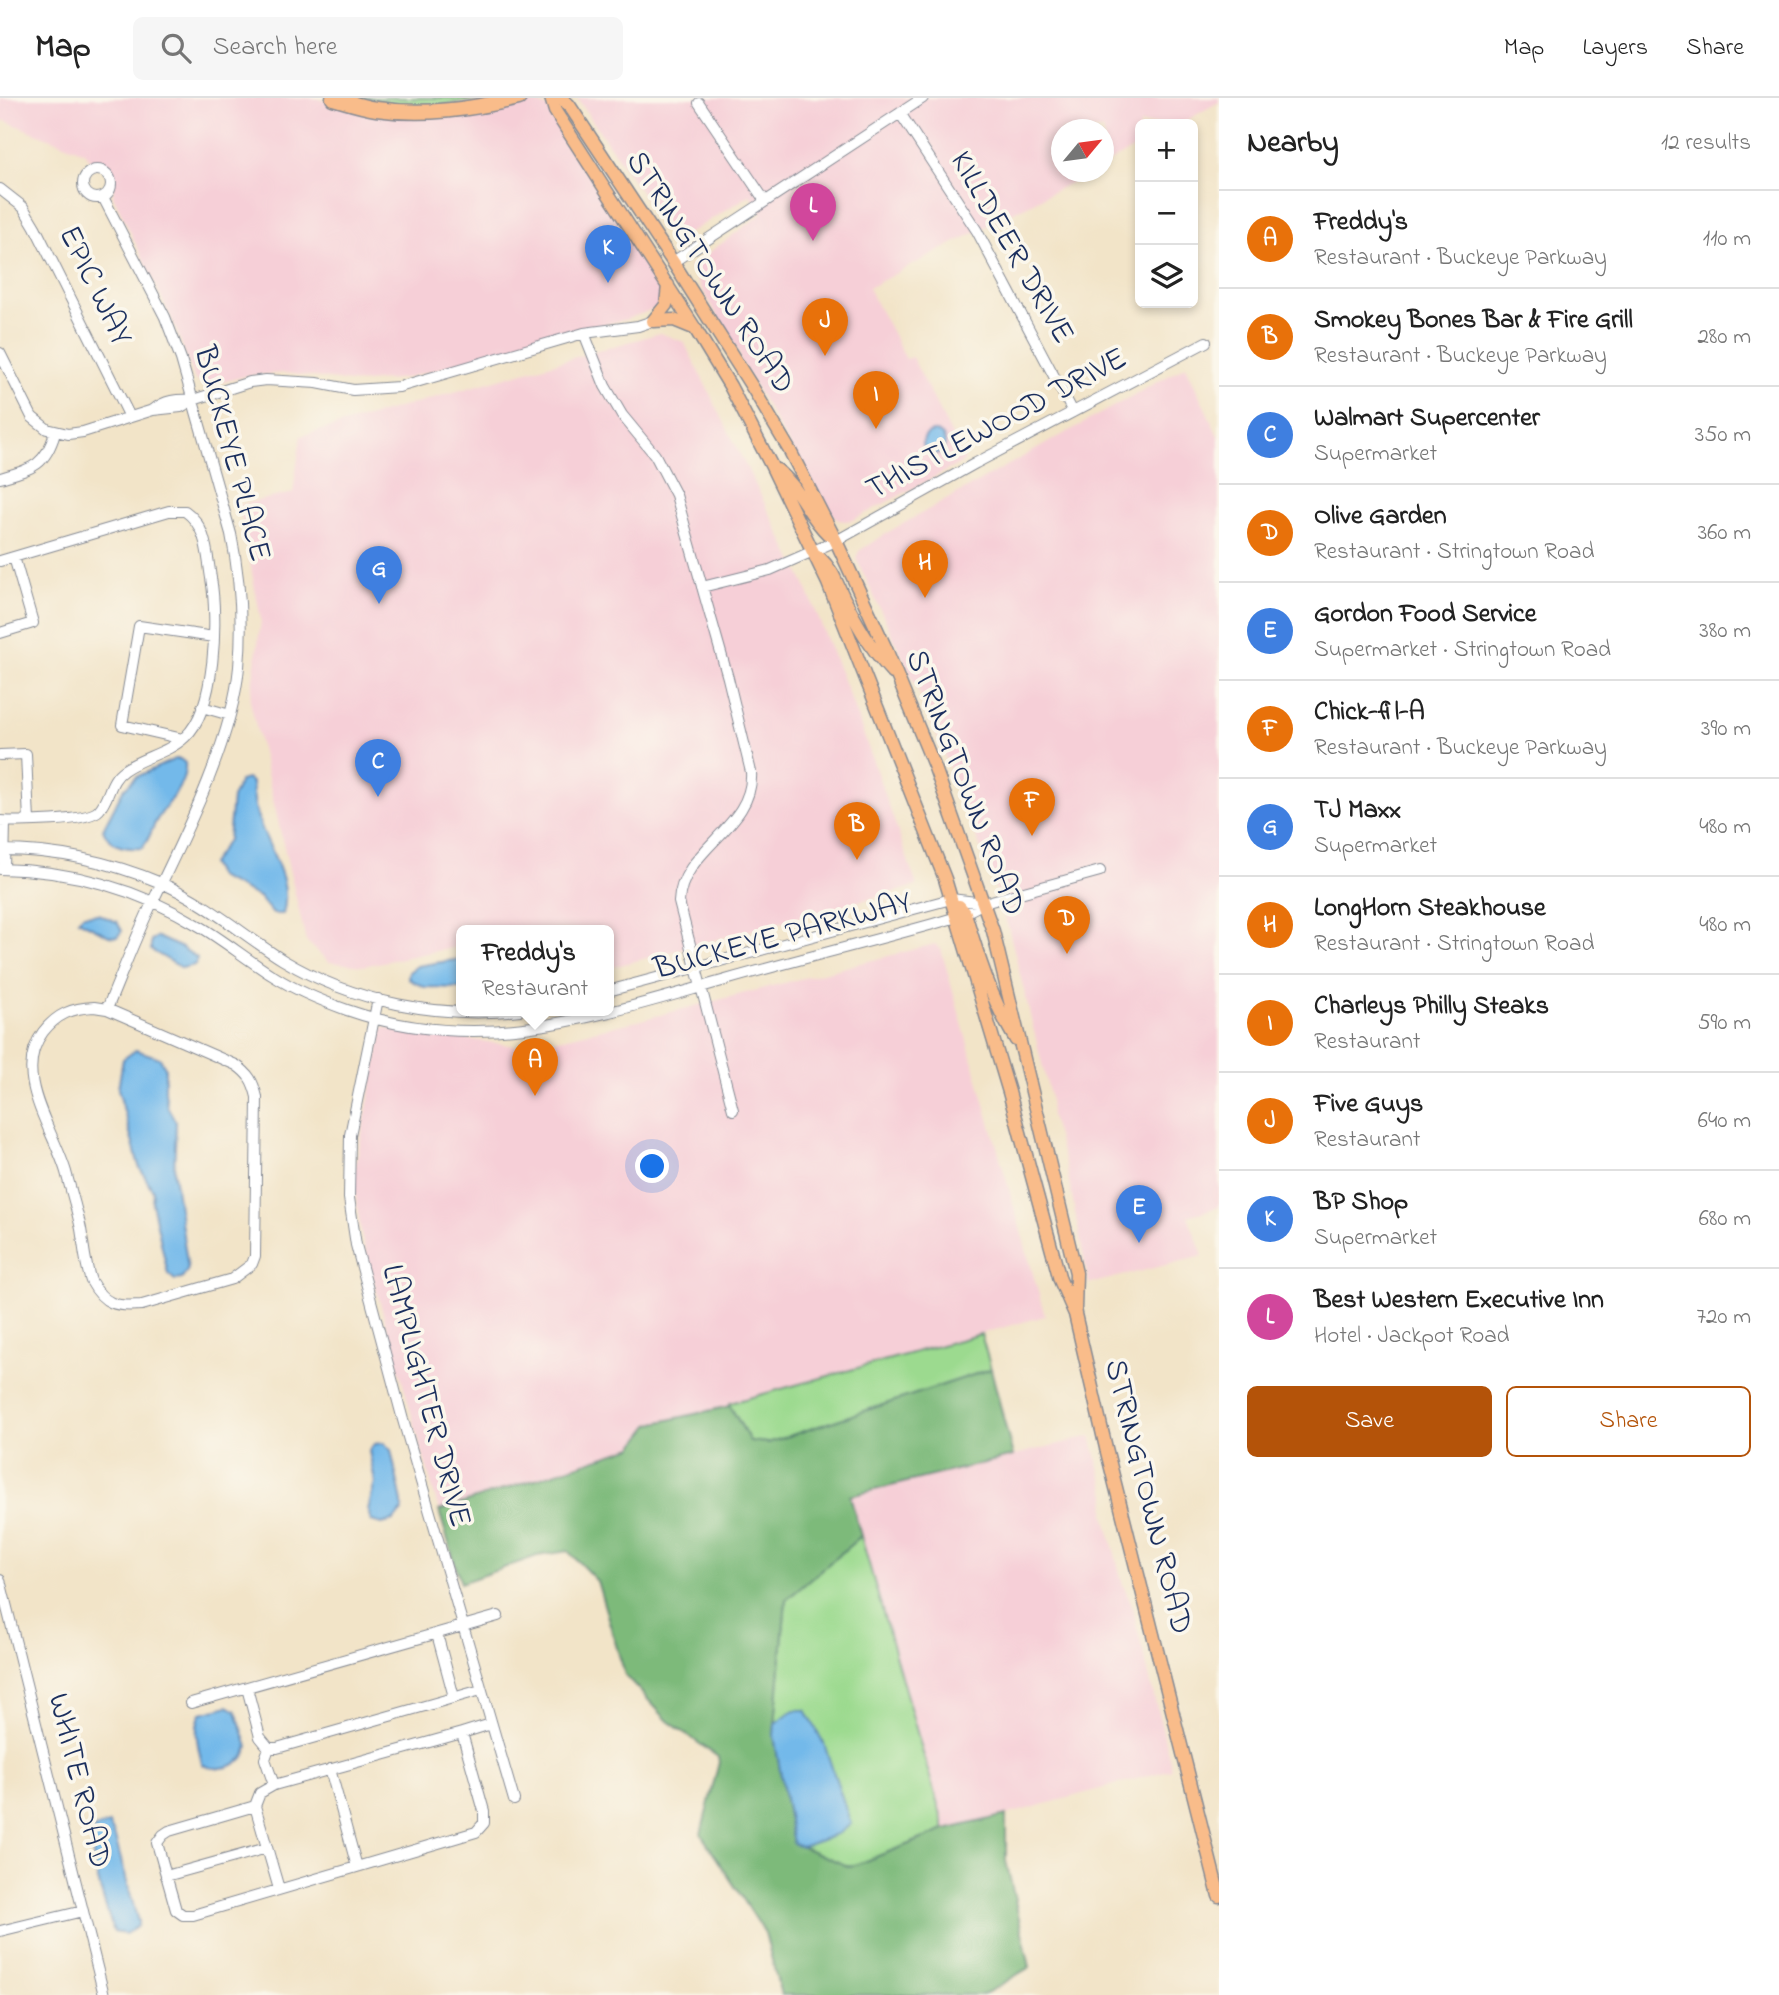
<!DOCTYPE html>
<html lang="en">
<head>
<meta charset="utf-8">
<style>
	body { margin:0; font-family:"Indie Flower",sans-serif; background:#f6f6f6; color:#222 }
	.controls { position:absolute; right:21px; top:21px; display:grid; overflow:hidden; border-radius:10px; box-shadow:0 4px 10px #0003 }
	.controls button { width:63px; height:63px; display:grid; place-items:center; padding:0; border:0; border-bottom:2px solid #e0e0e0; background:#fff; color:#222; font:35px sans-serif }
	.compass { position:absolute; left:1051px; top:21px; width:63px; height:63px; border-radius:50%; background:#fff; box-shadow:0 4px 10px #0003; rotate:61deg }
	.you { position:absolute; left:653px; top:1069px; width:24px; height:24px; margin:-18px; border:5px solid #fff; border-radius:50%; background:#1a73e8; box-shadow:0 0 0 10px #1a73e833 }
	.badge { display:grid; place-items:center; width:46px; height:46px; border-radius:50%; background:#b45309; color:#fff; font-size:23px; font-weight:700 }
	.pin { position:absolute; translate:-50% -58px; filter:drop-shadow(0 2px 4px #0008) }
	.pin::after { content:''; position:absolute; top:37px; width:24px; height:21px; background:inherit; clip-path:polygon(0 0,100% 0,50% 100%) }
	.popup { position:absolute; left:456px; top:827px; width:158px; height:91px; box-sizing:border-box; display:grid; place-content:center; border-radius:10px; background:#fff; filter:drop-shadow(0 2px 5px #0005); font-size:23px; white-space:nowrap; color:#767676 }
	.popup b { font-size:26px; color:#222 }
	.popup::after { content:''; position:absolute; left:50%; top:100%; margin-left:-14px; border:14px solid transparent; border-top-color:#fff }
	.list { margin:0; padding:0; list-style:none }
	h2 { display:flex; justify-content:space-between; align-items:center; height:91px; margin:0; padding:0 28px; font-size:30px }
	h2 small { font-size:23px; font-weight:400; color:#767676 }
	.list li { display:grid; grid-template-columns:46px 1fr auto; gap:21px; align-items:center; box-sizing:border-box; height:98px; padding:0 28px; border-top:2px solid #e0e0e0 }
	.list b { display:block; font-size:26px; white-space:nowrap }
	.list p { margin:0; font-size:23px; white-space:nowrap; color:#767676 }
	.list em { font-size:23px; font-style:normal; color:#767676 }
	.actions { display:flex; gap:14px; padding:21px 28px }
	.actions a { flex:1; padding:16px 0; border:2px solid #b45309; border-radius:10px; text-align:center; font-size:24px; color:#b45309 }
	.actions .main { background:#b45309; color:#fff }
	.icon { flex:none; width:38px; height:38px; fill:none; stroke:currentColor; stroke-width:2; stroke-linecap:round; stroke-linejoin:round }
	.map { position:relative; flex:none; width:1219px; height:1897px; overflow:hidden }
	header { display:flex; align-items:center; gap:42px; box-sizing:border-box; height:98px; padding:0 35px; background:#fff; border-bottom:2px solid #e0e0e0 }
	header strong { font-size:33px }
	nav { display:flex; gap:38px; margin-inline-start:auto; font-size:24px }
	.search { width:490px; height:63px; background:#f6f6f6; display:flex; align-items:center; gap:18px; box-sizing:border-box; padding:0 24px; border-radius:10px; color:#767676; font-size:26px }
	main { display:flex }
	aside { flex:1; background:#fff }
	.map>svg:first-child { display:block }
	.built { fill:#f6cfd7 }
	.green { fill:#9cda8f; stroke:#5c8476; stroke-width:2 }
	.forest { fill:#7dba7a; stroke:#4c746c; stroke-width:2 }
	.water { fill:#73b9ea; stroke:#4774a4; stroke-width:2 }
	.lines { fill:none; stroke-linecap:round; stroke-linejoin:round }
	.minor-casing { stroke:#868a93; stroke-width:12 }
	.major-casing { stroke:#868a93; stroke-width:15 }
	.highway-casing { stroke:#868a93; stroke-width:17 }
	.minor { stroke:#fff; stroke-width:10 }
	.major { stroke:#f9bc8a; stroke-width:12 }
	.highway { stroke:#f9bc8a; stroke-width:14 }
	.labels { text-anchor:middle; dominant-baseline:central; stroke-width:7; stroke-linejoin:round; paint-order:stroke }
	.street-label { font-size:32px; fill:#1b2f5e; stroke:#fbf7ec }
</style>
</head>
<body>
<header>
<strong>Map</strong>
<div class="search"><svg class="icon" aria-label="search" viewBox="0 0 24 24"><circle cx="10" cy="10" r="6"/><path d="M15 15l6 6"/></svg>Search here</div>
<nav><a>Map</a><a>Layers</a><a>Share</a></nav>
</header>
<main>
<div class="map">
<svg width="1219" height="1897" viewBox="0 0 1219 1897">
	<rect width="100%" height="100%" fill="#fbf7ec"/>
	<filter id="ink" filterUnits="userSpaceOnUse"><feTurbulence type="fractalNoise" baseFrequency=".0143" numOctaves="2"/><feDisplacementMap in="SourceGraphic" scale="14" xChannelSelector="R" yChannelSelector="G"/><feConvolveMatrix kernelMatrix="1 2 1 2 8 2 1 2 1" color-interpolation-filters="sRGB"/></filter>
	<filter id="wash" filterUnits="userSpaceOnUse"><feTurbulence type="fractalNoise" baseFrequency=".00686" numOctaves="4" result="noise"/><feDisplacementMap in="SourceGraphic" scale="28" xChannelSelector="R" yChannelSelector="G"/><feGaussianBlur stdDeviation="1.57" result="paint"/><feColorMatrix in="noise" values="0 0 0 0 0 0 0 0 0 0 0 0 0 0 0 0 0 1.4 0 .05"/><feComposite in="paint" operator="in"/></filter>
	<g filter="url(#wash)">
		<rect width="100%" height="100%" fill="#f2e4c8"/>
		<!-- built -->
		<path class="built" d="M 0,0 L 314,0 L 391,18 L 481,17 L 522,6 L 537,5 L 548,10 L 662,193 L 660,209 L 624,222 L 563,236 L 406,280 L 357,285 L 285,275 L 246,278 L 207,288 L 195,282 L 174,226 L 113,98 L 114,78 L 109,70 L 93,67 L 84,54 L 0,21 Z
			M 577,0 L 1219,0 L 1219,4 L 1180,26 L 1140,26 L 1140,47 L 1104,67 L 1104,32 L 1062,32 L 1062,74 L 1091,74 L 868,190 L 906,261 L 912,259 L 965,363 L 853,422 L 845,423 L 838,422 L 824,407 L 740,262 L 740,256 L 689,169 L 762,116 L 750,97 L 675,144 Z
			M 660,235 L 684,244 L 805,486 L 855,612 L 917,788 L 609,870 L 608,832 L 462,832 L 461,848 L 363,868 L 329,864 L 306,843 L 250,603 L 261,522 L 239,407 L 293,395 L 301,338 Z
			M 1186,268 L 1219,340 L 1219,1109 L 1188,1118 L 1203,1158 L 1089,1186 L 1066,1068 L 1051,1019 L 1050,998 L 1009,832 L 989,772 L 924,605 L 856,460 L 859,453 L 890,433 Z
			M 935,846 L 941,851 L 1045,1218 L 730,1305 L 730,1308 L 651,1326 L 633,1349 L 439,1413 L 362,1141 L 353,1081 L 383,929 L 523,949 L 633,924 Z
			M 1091,1338 L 1106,1396 L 1105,1417 L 1123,1487 L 1131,1505 L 1172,1671 L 1017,1714 L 945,1732 L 850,1398 Z"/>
		<!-- green -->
		<path class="green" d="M 355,0 L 491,0 L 419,10 Z
			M 981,1236 L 991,1271 L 768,1345 L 750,1343 L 730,1308 L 730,1305 Z
			M 861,1438 L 945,1732 L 850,1769 L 801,1749 L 808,1745 L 775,1625 L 786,1502 Z"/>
		<!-- forest -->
		<path class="forest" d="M 991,1271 L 1013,1358 L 850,1398 L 861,1438 L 786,1502 L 774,1638 L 793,1745 L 850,1769 L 945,1732 L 1006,1717 L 1006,1763 L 1030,1869 L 983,1897 L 781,1897 L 765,1835 L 701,1736 L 719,1664 L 718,1659 L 668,1623 L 625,1577 L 597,1483 L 568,1453 L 537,1458 L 461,1485 L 439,1413 L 633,1349 L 651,1326 L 730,1308 L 750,1343 L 768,1345 Z"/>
		<!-- water -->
		<path class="water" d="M923 345a11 11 0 1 1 22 0a11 11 0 1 1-22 0Z
			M 175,661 L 180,661 L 185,665 C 187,689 165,706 155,725 C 151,734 149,742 142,750 C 125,751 110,749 103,731 L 123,692 L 136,679 Z
			M 247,681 L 252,685 C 253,700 255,714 261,728 C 272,757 292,784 283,816 L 273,816 L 259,799 L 218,779 L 211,766 L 228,742 L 232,700 L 240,683 Z
			M 98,816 L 117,824 L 122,833 L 117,839 L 109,838 L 78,822 L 83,817 Z
			M 157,839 L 182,850 L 197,860 L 195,867 L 182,870 L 151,852 L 151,842 Z
			M 461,861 L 461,890 L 424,889 L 408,881 L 409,874 L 417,868 Z
			M 136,952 L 160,960 L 165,969 L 165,994 L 167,1008 L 176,1024 L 174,1076 L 188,1171 L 182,1181 L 175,1182 L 168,1176 L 152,1105 L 153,1093 L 139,1068 L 118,991 L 123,961 Z
			M 384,1345 L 391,1352 L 402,1404 L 402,1413 L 393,1423 L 382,1426 L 371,1423 L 368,1412 L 375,1384 L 369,1353 L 374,1346 Z
			M 228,1608 L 236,1613 L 248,1649 C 246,1653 246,1657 243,1660 C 233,1671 213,1673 202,1666 C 198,1648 193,1632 201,1615 Z
			M 794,1612 L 806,1612 L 824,1646 L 851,1726 L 836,1737 L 801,1749 L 793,1746 L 774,1638 L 775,1625 Z
			M 109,1726 L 114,1736 L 138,1824 L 138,1828 L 125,1836 L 114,1834 C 107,1812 84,1750 95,1730 Z"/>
	</g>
	<g filter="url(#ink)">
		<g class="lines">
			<defs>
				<path id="minor" d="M 699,5 L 765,103
					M 900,15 L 977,133 L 1073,314
					M83 86a14 14 0 1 1 28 0a14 14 0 1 1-28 0Z
					M 0,91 L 23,109 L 35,129 L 130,319
					M 103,99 L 165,219 L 181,261 L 231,436 C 240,480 243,524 239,569 C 232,643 186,735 153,803 C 136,838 122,875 107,911
					M 673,164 L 923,0
					M 584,235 L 605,288 L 622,317 L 655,357 L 676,397 L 728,580 L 751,674 C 755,729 681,751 679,804 L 733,1012
					M 0,255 L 32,319 L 47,331 L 68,336 L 83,334 L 153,312 L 181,309 L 193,302 L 250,284 L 266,282 L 317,285 L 353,292 L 399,289 L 584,235 L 638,228 L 653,223
					M 153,312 C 165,302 177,301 192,302
					M 0,380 C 31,371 45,369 55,335
					M 0,463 L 169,413 L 185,413 C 207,428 207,456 211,480 C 218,520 216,611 185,639 C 168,655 143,659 124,672 C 109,682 110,700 99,712 C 89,724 18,724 0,723
					M 702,489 L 770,472 L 836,443 L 976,365 L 1206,244
					M 0,535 L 33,525 L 14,459
					M 202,609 L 230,617
					M 183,641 L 122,627 L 139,528 L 214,539
					M 0,657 L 26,656 L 29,723
					M 0,752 C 55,752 111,764 161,785 C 206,804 243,837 283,862 C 353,904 439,921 520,912
					M 0,771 C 71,772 140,792 201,829 C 226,844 249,863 275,879 C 297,893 322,903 347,912 C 482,959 598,918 729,881 C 796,862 865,845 933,826 L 957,819 L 984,805 L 1100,773
					M 4,771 L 5,724
					M 608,893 L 951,801 L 984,805
					M 378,901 L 350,1037 L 349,1100 L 356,1147 L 403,1322 L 514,1702
					M 94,909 L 107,911 L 236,967 C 249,976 253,983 257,999 L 255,1158 L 252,1166 L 232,1181 L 142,1207 C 116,1209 104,1207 91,1183 C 85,1166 84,1149 81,1131 C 77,1112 71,1093 66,1074 C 53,1030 11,977 43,934 C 57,916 72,910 94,909 Z
					M 0,1482 L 104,1897
					M 437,1536 L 454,1599
					M 247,1590 L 260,1639 L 269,1650 L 277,1650 L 481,1592
					M 191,1605 L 498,1518
					M 269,1650 L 265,1661 L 274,1687 L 260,1695 L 255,1708 L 169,1733 L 163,1737 L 157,1745 L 176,1812 L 183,1817 L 193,1817 L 476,1734 L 484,1725 L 484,1713 L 462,1635 L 491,1626
					M 330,1671 L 357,1769
					M 274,1687 L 462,1635
					M 255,1708 L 279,1791
					M 166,1778 L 267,1750
					M 0,1833 L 83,1813"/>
				<path id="major" d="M 551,0 L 555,13 L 696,232 L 730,288 L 771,367 L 828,485 L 945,781 L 1009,994 L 1060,1182 L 1075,1216 L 1106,1350 L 1219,1798
					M 561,0 L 569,7 L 673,164 L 754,292 L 790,353 L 836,443 L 886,551 L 935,670 L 993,833 L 1076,1175 L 1075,1212
					M 653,223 L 674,222 L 696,231
					M 653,223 L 666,207 L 668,187
					M 777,372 C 800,390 807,416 828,436
					M 819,459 C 836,475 836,487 847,506 C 859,530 875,556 893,575
					M 959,808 L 965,815 C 978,859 992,903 1016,942"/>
				<path id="highway" d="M 333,0 C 347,4 362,9 376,11 C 425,18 472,11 519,0"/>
			</defs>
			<!-- minor casing -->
			<use href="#minor" class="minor-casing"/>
			<!-- major casing -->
			<use href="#major" class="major-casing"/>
			<!-- highway casing -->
			<use href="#highway" class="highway-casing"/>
			<!-- minor -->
			<use href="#minor" class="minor"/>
			<!-- major -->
			<use href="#major" class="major"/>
			<!-- highway -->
			<use href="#highway" class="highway"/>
		</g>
	</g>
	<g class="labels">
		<!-- street labels -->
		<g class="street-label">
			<text transform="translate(1011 150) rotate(60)">KILLDEER DRIVE</text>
			<text transform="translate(709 175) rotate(57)">STRINGTOWN ROAD</text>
			<text transform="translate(94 188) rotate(64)">EPIC WAY</text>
			<text transform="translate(997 327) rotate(-28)">THISTLEWOOD DRIVE</text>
			<text transform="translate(231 356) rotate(75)">BUCKEYE PLACE</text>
			<text transform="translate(964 685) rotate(69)">STRINGTOWN ROAD</text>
			<text transform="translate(783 839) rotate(-15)">BUCKEYE PARKWAY</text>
			<text transform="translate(425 1298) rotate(75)">LAMPLIGHTER DRIVE</text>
			<text transform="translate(1147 1399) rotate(76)">STRINGTOWN ROAD</text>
			<text transform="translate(78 1683) rotate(76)">WHITE ROAD</text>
		</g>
	</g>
</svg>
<div class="controls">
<button>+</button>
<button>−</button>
<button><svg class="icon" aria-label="layers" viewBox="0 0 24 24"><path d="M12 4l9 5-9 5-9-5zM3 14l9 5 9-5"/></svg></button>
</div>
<svg class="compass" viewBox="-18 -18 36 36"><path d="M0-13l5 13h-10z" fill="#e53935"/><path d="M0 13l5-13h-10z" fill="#767676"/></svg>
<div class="you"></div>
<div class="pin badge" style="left:535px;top:998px;background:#e8710a">A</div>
<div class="popup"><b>Freddy's</b>Restaurant</div>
<div class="pin badge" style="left:857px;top:762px;background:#e8710a">B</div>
<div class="pin badge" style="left:378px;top:699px;background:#3f7fe0">C</div>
<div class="pin badge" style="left:1067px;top:856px;background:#e8710a">D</div>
<div class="pin badge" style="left:1139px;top:1145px;background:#3f7fe0">E</div>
<div class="pin badge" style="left:1032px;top:738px;background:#e8710a">F</div>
<div class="pin badge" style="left:379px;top:506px;background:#3f7fe0">G</div>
<div class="pin badge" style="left:925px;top:500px;background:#e8710a">H</div>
<div class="pin badge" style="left:876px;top:331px;background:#e8710a">I</div>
<div class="pin badge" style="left:825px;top:258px;background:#e8710a">J</div>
<div class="pin badge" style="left:608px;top:185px;background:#3f7fe0">K</div>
<div class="pin badge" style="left:813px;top:143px;background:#d1479c">L</div>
</div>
<aside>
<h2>Nearby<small>12 results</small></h2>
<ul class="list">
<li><span class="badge" style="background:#e8710a">A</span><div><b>Freddy's</b><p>Restaurant · Buckeye Parkway</p></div><em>110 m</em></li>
<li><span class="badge" style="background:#e8710a">B</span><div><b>Smokey Bones Bar &amp; Fire Grill</b><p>Restaurant · Buckeye Parkway</p></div><em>280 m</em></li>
<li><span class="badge" style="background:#3f7fe0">C</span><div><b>Walmart Supercenter</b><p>Supermarket</p></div><em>350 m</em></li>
<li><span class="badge" style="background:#e8710a">D</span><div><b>Olive Garden</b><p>Restaurant · Stringtown Road</p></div><em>360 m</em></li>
<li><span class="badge" style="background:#3f7fe0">E</span><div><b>Gordon Food Service</b><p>Supermarket · Stringtown Road</p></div><em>380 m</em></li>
<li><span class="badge" style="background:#e8710a">F</span><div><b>Chick-fil-A</b><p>Restaurant · Buckeye Parkway</p></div><em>390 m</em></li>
<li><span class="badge" style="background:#3f7fe0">G</span><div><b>TJ Maxx</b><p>Supermarket</p></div><em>480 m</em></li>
<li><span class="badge" style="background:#e8710a">H</span><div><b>LongHorn Steakhouse</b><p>Restaurant · Stringtown Road</p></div><em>480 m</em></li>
<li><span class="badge" style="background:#e8710a">I</span><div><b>Charleys Philly Steaks</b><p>Restaurant</p></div><em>590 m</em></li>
<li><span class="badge" style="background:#e8710a">J</span><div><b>Five Guys</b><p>Restaurant</p></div><em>640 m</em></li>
<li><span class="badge" style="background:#3f7fe0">K</span><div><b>BP Shop</b><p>Supermarket</p></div><em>680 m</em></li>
<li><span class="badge" style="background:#d1479c">L</span><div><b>Best Western Executive Inn</b><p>Hotel · Jackpot Road</p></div><em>720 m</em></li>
</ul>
<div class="actions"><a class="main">Save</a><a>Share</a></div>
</aside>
</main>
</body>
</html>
